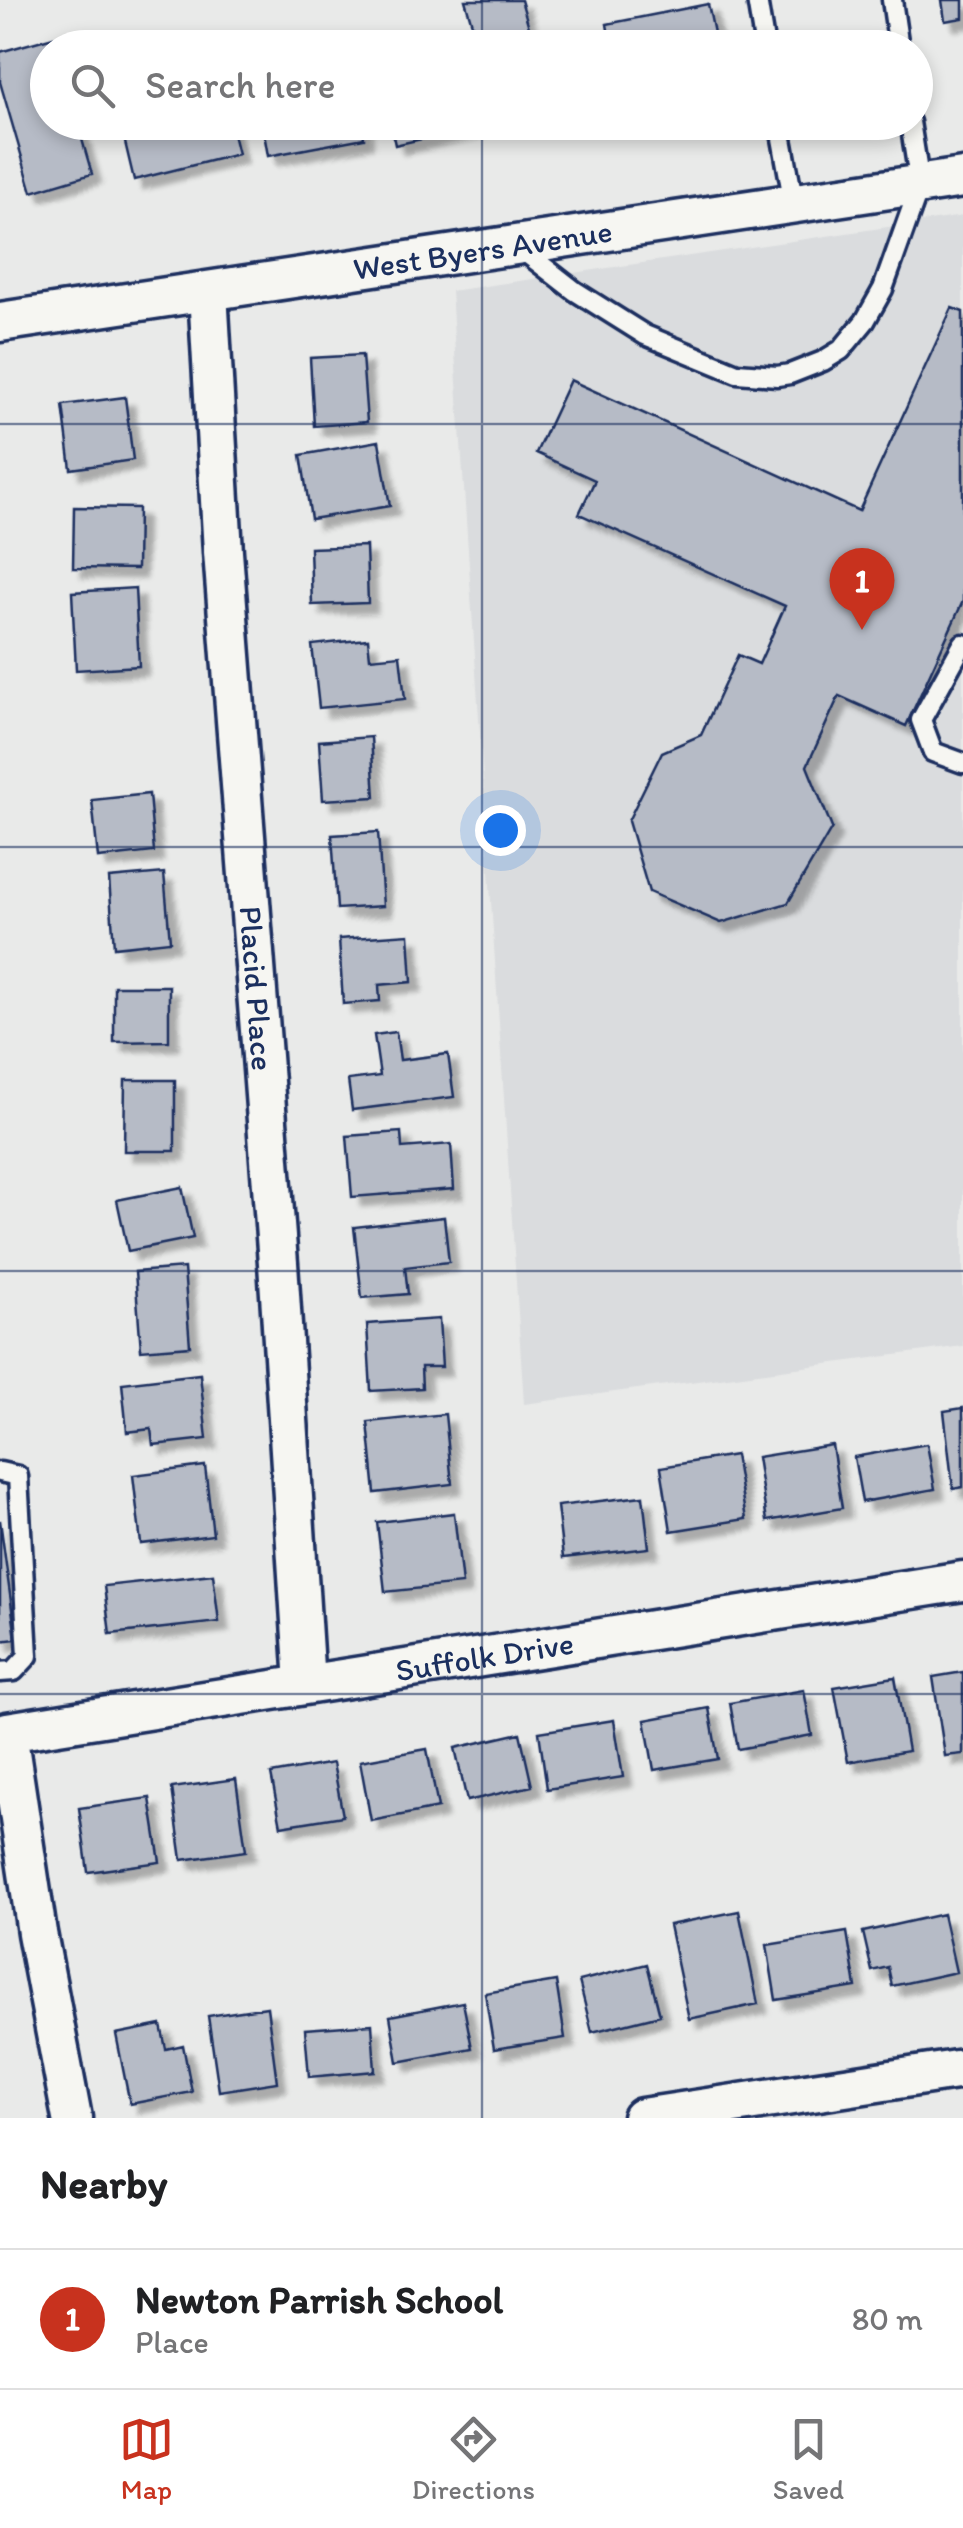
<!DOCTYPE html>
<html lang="en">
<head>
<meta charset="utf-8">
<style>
	body { margin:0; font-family:Itim,sans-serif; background:#f2f2f2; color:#202124 }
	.you { position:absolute; left:500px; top:830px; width:35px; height:35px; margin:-25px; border:8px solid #fff; border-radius:50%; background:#1a73e8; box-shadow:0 0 0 15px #1a73e833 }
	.badge { display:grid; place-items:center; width:65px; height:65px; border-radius:50%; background:#c8321e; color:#fff; font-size:32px; font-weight:700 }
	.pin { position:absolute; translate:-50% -82px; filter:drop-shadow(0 2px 5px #0008) }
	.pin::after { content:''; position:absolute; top:52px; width:35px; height:30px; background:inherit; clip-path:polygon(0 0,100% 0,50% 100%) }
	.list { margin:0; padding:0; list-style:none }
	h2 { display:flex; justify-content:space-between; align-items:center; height:130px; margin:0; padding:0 40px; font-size:42px }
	h2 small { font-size:32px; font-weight:400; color:#757577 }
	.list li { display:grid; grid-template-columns:65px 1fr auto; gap:30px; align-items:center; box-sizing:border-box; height:140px; padding:0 40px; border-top:2px solid #e0e0e0 }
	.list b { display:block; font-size:38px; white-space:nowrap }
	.list p { margin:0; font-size:32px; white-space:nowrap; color:#757577 }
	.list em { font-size:32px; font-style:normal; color:#757577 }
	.icon { flex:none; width:55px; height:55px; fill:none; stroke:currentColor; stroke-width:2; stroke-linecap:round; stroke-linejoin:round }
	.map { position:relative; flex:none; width:963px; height:2118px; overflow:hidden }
	.search { position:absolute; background:#fff; box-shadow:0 5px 15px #0003; left:30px; right:30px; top:30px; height:110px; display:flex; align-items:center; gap:25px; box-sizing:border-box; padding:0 35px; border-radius:55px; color:#757577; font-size:38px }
	.sheet { height:270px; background:#fff }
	nav { display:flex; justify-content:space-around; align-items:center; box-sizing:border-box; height:140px; border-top:2px solid #e0e0e0; background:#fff; font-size:28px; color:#757577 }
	nav a { display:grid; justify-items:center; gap:5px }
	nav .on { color:#c8321e }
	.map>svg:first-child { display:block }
	.built { fill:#dadcde }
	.building { fill:#b6bbc6; stroke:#1b2f5e; stroke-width:2.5; filter:url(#shadow) }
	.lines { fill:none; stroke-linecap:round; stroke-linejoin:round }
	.lane-casing { stroke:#1b2f5e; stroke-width:25 }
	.street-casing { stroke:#1b2f5e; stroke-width:45 }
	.lane { stroke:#f6f6f2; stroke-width:18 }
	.street { stroke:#f6f6f2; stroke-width:38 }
	.grid { fill:none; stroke:#1b2f5e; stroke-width:2.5; stroke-opacity:0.55 }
	.labels { text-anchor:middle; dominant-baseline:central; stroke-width:9; stroke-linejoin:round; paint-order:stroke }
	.street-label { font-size:32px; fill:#1b2f5e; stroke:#f6f6f2 }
</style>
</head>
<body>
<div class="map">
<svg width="963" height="2118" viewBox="0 0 963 2118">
	<defs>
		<filter id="shadow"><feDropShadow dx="9" dy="9" stdDeviation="2.5" flood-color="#0004"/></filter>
	</defs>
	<rect width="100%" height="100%" fill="#e9eae9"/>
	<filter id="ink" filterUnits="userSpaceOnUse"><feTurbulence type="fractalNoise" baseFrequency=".01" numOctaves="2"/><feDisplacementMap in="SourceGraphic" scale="20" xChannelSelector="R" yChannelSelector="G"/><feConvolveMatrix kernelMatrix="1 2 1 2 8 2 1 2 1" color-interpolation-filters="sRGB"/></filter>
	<g filter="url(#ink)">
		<!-- built -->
		<path class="built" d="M 963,216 L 963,1346 L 524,1404 L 451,291 Z"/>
		<!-- building -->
		<path class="building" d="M 465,0 L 521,0 L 535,48 L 479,48 Z
			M 942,0 L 963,0 L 963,18 L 945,21 Z
			M 708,4 L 717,48 L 611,48 L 607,24 Z
			M 53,37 L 56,48 L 48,48 L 48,122 L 77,122 L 92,174 L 32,192 L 0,82 L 0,52 Z
			M 137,122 L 230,122 L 238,154 L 134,180 L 124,138 L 139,134 Z
			M 262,122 L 362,122 L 364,138 L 268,156 Z
			M 390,122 L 474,122 L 475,127 L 395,145 Z
			M 952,308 L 963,312 L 963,601 L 906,726 L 839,696 L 807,766 L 832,828 L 788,903 L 721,923 L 649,892 L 628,821 L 662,752 L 701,735 L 738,655 L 759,664 L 785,606 L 579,514 L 595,480 L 536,453 L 570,380 L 859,511 Z
			M 362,355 L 367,422 L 314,426 L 310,358 Z
			M 125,397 L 133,460 L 71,469 L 63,405 Z
			M 379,441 L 390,506 L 311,519 L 301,455 Z
			M 74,507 L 138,508 L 137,569 L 73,568 Z
			M 366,546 L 368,603 L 312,605 L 310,548 Z
			M 135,588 L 139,666 L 76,670 L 72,592 Z
			M 368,639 L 370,658 L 400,655 L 405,699 L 319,708 L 312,645 Z
			M 371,737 L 375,797 L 323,800 L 319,741 Z
			M 149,794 L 154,852 L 98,858 L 92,800 Z
			M 378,832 L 383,906 L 337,909 L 332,835 Z
			M 164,873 L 170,941 L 114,947 L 109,878 Z
			M 409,934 L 412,982 L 379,985 L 380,1001 L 343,1004 L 339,939 Z
			M 114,986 L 169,986 L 169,1041 L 114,1042 Z
			M 396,1032 L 400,1060 L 448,1054 L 454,1097 L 352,1110 L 348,1080 L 380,1076 L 374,1035 Z
			M 125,1080 L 175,1080 L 175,1151 L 124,1151 Z
			M 401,1132 L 402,1148 L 451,1144 L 454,1189 L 352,1197 L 347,1136 Z
			M 182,1187 L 193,1238 L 128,1251 L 117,1200 Z
			M 444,1217 L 449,1262 L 405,1267 L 408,1294 L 362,1298 L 354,1227 Z
			M 184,1268 L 190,1346 L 141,1350 L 135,1272 Z
			M 439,1319 L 442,1367 L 421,1367 L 422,1388 L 371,1391 L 367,1324 Z
			M 200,1374 L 207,1439 L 153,1445 L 151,1429 L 127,1432 L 122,1383 Z
			M 963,1408 L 963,1487 L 953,1489 L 944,1411 Z
			M 445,1414 L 452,1484 L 375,1493 L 368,1422 Z
			M 927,1444 L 935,1489 L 862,1502 L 854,1457 Z
			M 832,1445 L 842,1508 L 767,1521 L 757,1457 Z
			M 735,1455 L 746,1519 L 671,1531 L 661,1467 Z
			M 205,1466 L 213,1535 L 141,1544 L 133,1475 Z
			M 643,1496 L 649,1548 L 563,1558 L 557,1506 Z
			M 454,1513 L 462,1584 L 385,1592 L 377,1522 Z
			M 0,1520 L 16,1639 L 0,1641 Z
			M 213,1574 L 219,1622 L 110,1634 L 104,1586 Z
			M 963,1672 L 963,1754 L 945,1756 L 933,1677 Z
			M 895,1677 L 908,1751 L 848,1762 L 834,1687 Z
			M 804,1690 L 812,1735 L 738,1749 L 730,1703 Z
			M 709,1708 L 718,1759 L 654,1770 L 645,1720 Z
			M 614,1720 L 623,1777 L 547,1789 L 539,1732 Z
			M 520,1733 L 532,1786 L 467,1801 L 455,1748 Z
			M 427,1749 L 438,1808 L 371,1821 L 360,1761 Z
			M 333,1763 L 343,1816 L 281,1826 L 271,1774 Z
			M 236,1779 L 246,1851 L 182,1860 L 172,1788 Z
			M 150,1798 L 160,1862 L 88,1872 L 79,1808 Z
			M 739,1911 L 758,2004 L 689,2019 L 669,1925 Z
			M 943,1914 L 956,1972 L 892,1986 L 888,1967 L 872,1971 L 863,1932 Z
			M 847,1932 L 856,1987 L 776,2000 L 767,1945 Z
			M 647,1964 L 660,2015 L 592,2032 L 579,1981 Z
			M 556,1981 L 565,2038 L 494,2049 L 485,1993 Z
			M 463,2002 L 472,2048 L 398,2062 L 390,2016 Z
			M 267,2007 L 277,2082 L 219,2091 L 208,2016 Z
			M 372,2024 L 375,2071 L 309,2077 L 305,2029 Z
			M 161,2025 L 166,2049 L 183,2045 L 192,2092 L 130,2104 L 116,2034 Z"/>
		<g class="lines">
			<defs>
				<path id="lane" d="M 757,0 L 765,48
					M 892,0 L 899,48
					M 779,122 L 794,204
					M 521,249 L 575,291 L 645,335 L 737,373 L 777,376 L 790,374 L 823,361 L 841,350 L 865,321 L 883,289 L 920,185 L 910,122
					M 963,644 L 921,720 L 933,752 L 963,763
					M 0,1472 L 18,1476 L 28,1656 L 14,1671 L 0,1672"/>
				<g id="street">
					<path id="s1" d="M 208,292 L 223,552 L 278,1263 L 305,1684"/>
					<path id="s2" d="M 0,322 L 963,178"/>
					<path id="s3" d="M 72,2118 L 37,1933 L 7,1732 L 963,1581"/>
					<path d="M 642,2118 L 963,2069"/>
				</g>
			</defs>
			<!-- lane casing -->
			<use href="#lane" class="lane-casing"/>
			<!-- street casing -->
			<use href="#street" class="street-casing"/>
			<!-- lane -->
			<use href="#lane" class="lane"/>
			<!-- street -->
			<use href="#street" class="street"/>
		</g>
	</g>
	<!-- grid -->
	<path class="grid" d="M 482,0 L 482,48M 482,122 L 482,2118M 0,424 L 963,424M 0,847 L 963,847M 0,1271 L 963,1271M 0,1694 L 963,1694"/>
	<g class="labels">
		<!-- street labels -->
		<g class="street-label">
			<text stroke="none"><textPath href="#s2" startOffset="488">West Byers Avenue</textPath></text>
			<text stroke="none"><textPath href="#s1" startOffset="698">Placid Place</textPath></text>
			<text stroke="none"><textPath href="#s3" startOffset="875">Suffolk Drive</textPath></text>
		</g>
	</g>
</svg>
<div class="you"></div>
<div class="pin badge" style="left:862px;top:630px">1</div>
<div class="search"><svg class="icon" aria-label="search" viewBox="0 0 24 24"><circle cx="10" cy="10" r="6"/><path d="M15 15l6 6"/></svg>Search here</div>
</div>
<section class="sheet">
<h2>Nearby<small></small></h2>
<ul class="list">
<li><span class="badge">1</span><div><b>Newton Parrish School</b><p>Place</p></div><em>80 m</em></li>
</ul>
</section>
<nav>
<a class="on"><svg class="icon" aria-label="map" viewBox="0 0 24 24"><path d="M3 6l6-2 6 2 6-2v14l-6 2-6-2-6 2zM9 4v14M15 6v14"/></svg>Map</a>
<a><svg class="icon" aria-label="directions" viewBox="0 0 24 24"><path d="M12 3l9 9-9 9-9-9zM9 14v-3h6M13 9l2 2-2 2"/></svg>Directions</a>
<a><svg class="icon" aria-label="saved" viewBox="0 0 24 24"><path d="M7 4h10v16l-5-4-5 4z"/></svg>Saved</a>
</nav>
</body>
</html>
